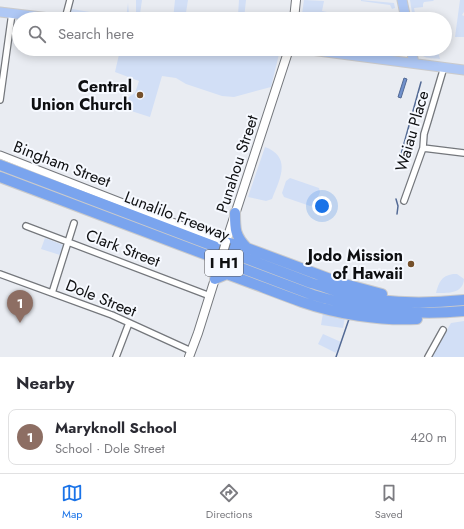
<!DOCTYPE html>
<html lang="en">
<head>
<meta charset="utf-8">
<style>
	body { margin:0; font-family:Jost,sans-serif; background:#f7f7f7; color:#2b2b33 }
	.you { position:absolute; left:322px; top:206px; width:14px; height:14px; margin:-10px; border:3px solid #fff; border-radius:50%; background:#1a73e8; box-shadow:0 0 0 6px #1a73e833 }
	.badge { display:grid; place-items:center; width:26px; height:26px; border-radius:50%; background:#1a73e8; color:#fff; font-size:13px; font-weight:700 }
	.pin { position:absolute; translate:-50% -33px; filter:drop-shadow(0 1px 2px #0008) }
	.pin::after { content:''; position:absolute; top:21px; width:14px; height:12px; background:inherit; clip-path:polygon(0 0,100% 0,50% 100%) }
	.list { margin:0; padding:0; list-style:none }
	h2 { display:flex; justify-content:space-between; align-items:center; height:52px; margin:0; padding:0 16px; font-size:17px }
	h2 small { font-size:13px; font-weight:400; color:#7c7c81 }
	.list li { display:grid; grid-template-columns:26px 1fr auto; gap:12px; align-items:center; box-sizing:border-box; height:56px; margin:0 8px 8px; padding:0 8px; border:1px solid #e1e1e2; border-radius:8px }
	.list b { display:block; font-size:15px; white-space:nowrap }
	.list p { margin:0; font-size:13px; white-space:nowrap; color:#7c7c81 }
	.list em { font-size:13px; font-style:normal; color:#7c7c81 }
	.icon { flex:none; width:22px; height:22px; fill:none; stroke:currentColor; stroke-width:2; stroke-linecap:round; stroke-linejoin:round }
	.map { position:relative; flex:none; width:464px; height:357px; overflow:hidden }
	.search { position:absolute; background:#fff; box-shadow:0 2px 10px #0003; left:12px; right:12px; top:12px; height:44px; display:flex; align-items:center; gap:10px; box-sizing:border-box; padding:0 14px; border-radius:22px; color:#7c7c81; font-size:15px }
	.sheet { height:116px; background:#fff }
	nav { display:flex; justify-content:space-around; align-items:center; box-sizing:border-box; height:56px; border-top:1px solid #e1e1e2; background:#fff; font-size:11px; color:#7c7c81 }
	nav a { display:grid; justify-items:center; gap:2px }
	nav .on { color:#1a73e8 }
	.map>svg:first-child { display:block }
	.green { fill:#d2dff6 }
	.water { fill:#7091cd; stroke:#536a95 }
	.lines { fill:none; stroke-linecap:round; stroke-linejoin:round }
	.stream { stroke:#536a95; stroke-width:1.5 }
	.minor-casing { stroke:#74777c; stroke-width:8 }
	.tertiary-casing { stroke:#74777c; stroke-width:9 }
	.secondary-casing { stroke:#74777c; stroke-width:10 }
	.primary-casing { stroke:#cacacb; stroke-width:11 }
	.motorway-casing { stroke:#cacacb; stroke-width:12 }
	.minor { stroke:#fff; stroke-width:5.5 }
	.tertiary { stroke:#fff; stroke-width:7 }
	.secondary { stroke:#fff; stroke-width:8 }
	.primary { stroke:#afc8f5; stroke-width:9 }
	.motorway { stroke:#7aa4ee; stroke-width:10 }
	.secondary-bridge-casing { stroke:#74777c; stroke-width:10; stroke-linecap:butt }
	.secondary-bridge { stroke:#fff; stroke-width:8 }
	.poi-dot { fill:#75502b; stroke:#f6f9ff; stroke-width:1.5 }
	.labels { text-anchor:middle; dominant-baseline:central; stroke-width:4; stroke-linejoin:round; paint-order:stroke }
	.shield { fill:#f6f9ff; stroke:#545558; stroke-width:1 }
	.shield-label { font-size:15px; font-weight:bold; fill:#0e0f11 }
	.poi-label { font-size:16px; font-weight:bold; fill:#0e0f11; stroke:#f6f9ff; text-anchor:end }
	.street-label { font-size:16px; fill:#0e0f11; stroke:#f6f9ff }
</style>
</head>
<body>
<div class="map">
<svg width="464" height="357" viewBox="0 0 464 357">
	<rect width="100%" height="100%" fill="#e9ecf2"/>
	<!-- green -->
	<path class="green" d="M 73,0 L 72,9 L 102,14 L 101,18 L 71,14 L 70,13 Z
		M 136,0 L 142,0 L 140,14 L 150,15 L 149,19 L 126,19 L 128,3 L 129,14 L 134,15 L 136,12 Z
		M 175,0 L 188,0 L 185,19 L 173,19 Z
		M 239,0 L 246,0 L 244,19 L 243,15 L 238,15 Z
		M 304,0 L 324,1 L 322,11 L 332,13 L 332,19 L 330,19 L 330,14 L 320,12 L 319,15 L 323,15 L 322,19 L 301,19 L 301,17 L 304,18 L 305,15 L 302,14 Z
		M 361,0 L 394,3 L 395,8 L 392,9 L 390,5 L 361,1 Z
		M 410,0 L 434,0 L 433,1 L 424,2 L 423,4 L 423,7 L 414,8 L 416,19 L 413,19 Z
		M 460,0 L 464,0 L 464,12 L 462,15 L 464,16 L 464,37 L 455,37 Z
		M 119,49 L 234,49 L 279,54 L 271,87 L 234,97 L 222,96 L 186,84 L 176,78 L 162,76 L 150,117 L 125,109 L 126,99 L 135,93 L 139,81 L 115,72 L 120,50 Z
		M 418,49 L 437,49 L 440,59 C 431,58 420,59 418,49 Z
		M 265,147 C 292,157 280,179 272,199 L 266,201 L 248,197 Z
		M 290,178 L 319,188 L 320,192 L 315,205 L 310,206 L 284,197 L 282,193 L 286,181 Z
		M 45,238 L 63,245 L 60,255 L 41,249 Z
		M 453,274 L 457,274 L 464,279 C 463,294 448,293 436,293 C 439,282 441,276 453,274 Z
		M 323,313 L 345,317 L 343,328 L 321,325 Z
		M 464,321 L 464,357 L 431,357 L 451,323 Z
		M 323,334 L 341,342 L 336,353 L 318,344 Z"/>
	<!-- water -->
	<path class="water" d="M 404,78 L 407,79 L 401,98 L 398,97 Z"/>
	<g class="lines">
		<!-- stream -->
		<path class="stream" d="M 400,158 L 421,82
			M 396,199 L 398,206 L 397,214
			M 336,357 L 349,319"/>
		<defs>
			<path id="minor" d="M 65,19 L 70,0
				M 0,100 L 12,13
				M 423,148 L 464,153
				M 404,201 L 423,148 L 424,134 L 428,121 L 444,67
				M 26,226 L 210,296
				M 0,274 L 112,315 L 191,351
				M 52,293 L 74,223
				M 116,357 L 129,323
				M 428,357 L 443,330"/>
			<path id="tertiary" d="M 0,155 L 164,219 L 226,242"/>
			<path id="secondary" d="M 294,19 L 296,0
				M 226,242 L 289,49
				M 189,357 L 198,333 L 219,266"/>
			<path id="primary" d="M 402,0 L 406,19
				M 0,12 L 58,19
				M 303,49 L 464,70
				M 411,49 L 414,63"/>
			<path id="motorway" d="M 0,165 L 311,283 C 322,286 332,290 343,293 C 382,304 424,304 464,300
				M 0,177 L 313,295 C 363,310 412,316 464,311
				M 235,213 C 235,229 235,236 247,248
				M 226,242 L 247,248 L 341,283 L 382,294
				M 215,279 L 227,274 C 252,283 277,293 302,302 C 337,314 380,321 417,319"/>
		</defs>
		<!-- minor casing -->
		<use href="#minor" class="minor-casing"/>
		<!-- tertiary casing -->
		<use href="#tertiary" class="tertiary-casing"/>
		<!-- secondary casing -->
		<use href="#secondary" class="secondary-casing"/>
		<!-- primary casing -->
		<use href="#primary" class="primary-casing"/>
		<!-- motorway casing -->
		<use href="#motorway" class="motorway-casing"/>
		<!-- minor -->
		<use href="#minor" class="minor"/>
		<!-- tertiary -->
		<use href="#tertiary" class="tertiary"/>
		<!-- secondary -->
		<use href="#secondary" class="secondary"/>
		<!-- primary -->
		<use href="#primary" class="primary"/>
		<!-- motorway -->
		<use href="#motorway" class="motorway"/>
		<defs>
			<path id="secondary-bridge" d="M 219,266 L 226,242"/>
		</defs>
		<!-- secondary-bridge casing -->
		<use href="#secondary-bridge" class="secondary-bridge-casing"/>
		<!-- secondary-bridge -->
		<use href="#secondary-bridge" class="secondary-bridge"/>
	</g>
	<!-- markers -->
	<g class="poi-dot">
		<circle cx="140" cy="95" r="4"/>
		<circle cx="411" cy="264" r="4"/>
	</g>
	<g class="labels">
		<!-- shield labels -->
		<rect class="shield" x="205" y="250" width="38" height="26" rx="3"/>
		<g class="shield-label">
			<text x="224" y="263">I H1</text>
		</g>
		<!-- poi labels -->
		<g class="poi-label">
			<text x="132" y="86">Central<tspan x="132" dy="18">Union Church</tspan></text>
			<text x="403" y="255">Jodo Mission<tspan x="403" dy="18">of Hawaii</tspan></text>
		</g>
		<!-- street labels -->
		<g class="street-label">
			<text transform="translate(412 131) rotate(-74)">Waiau Place</text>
			<text transform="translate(62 164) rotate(21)">Bingham Street</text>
			<text transform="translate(237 164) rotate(-72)">Punahou Street</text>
			<text transform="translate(177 216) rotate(21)">Lunalilo Freeway</text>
			<text transform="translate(123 248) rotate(21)">Clark Street</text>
			<text transform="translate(101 298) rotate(22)">Dole Street</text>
		</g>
	</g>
</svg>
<div class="you"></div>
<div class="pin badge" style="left:20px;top:323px;background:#8d6e63">1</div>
<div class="search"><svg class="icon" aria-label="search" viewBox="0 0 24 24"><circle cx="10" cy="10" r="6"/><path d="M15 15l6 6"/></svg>Search here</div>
</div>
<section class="sheet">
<h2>Nearby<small></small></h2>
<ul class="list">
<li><span class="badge" style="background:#8d6e63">1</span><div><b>Maryknoll School</b><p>School · Dole Street</p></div><em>420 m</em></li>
</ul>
</section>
<nav>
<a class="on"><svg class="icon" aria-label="map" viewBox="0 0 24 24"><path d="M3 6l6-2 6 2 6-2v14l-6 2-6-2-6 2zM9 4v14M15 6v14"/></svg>Map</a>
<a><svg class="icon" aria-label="directions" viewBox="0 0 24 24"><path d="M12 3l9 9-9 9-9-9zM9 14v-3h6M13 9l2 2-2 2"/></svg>Directions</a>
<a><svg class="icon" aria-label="saved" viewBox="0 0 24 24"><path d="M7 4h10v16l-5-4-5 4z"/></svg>Saved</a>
</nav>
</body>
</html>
